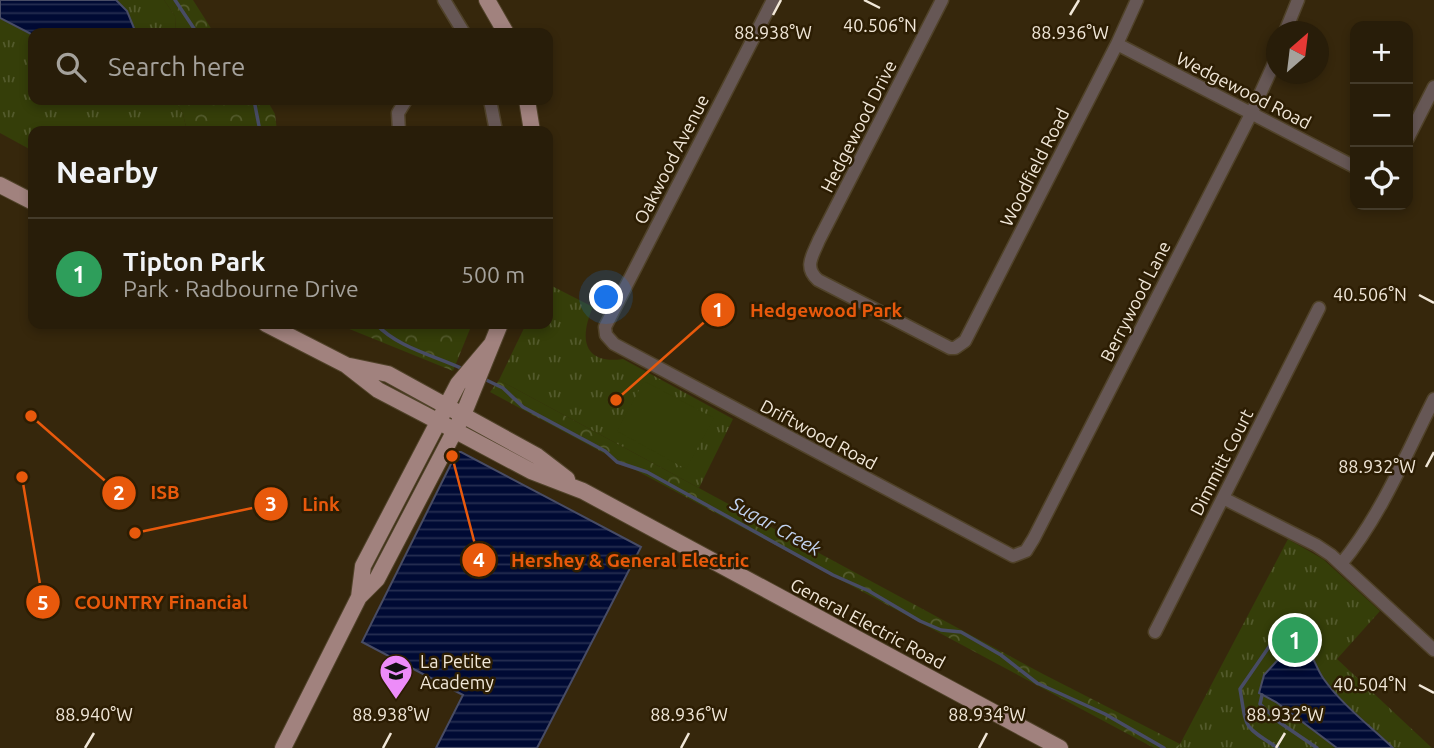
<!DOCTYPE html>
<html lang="en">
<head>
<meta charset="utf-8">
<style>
	body { margin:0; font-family:Ubuntu,sans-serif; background:#342a17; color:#f1f3f6 }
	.controls { position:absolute; right:21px; top:21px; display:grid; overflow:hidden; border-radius:14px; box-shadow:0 4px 10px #0003 }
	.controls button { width:63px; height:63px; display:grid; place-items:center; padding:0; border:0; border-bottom:2px solid #443b2a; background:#281d09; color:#f1f3f6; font:35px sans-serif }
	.compass { position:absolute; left:1266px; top:21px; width:63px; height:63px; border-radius:50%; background:#281d09; box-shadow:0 4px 10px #0003; rotate:28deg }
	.you { position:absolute; left:607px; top:298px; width:24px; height:24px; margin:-18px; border:5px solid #fff; border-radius:50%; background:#1a73e8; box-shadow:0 0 0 10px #1a73e833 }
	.badge { display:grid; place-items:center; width:46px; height:46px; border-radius:50%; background:#bca0f2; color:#fff; font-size:23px; font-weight:700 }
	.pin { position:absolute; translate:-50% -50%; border:4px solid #fff; box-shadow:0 2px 7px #0006 }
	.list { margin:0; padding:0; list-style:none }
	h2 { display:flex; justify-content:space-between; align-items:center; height:91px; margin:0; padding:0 28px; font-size:30px }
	h2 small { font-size:23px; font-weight:400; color:#a5a29c }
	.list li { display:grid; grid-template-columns:46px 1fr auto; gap:21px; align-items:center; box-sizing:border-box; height:112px; padding:0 28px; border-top:2px solid #443b2a }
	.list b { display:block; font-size:26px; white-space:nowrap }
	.list p { margin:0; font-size:23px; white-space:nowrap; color:#a5a29c }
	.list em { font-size:23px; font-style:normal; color:#a5a29c }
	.icon { flex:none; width:38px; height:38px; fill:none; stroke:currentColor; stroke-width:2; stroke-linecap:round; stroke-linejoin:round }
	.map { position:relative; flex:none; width:1434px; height:748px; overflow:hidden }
	.search { position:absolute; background:#281d09; box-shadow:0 4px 10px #0003; left:28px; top:28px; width:525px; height:77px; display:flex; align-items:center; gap:18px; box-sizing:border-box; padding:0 24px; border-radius:14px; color:#a5a29c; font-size:26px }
	.panel { position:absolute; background:#281d09; box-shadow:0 4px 10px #0003; left:28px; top:126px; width:525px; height:203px; border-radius:14px }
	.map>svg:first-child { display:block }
	.forest { fill:url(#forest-crowns) }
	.park { fill:url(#park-tufts) }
	.pitch { fill:#353e09 }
	.water { fill:url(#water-rules); stroke:#484c65; stroke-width:2 }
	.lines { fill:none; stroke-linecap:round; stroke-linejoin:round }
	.stream { stroke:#484c65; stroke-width:3.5 }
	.minor-casing { stroke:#504229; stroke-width:15 }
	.major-casing { stroke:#504229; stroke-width:18 }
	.minor { stroke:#665755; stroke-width:12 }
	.major { stroke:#a1827e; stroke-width:16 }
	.ticks { fill:none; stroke:#f1e7d8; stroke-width:2.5 }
	.labels { text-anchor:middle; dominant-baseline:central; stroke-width:5; stroke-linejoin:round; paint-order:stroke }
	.street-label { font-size:18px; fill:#f1e7d8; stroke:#2c1d03 }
	.poi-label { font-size:18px; fill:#f1e7d8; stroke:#2c1d03; text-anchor:start }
	.water-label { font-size:19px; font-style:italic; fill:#c1d2f0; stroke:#2c1d03 }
	.ticks-label { font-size:18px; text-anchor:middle; fill:#f1e7d8; stroke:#2c1d03; stroke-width:5; stroke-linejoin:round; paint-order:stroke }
	.leader { fill:none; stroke:#e8590c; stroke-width:2.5 }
	.callout-dot { fill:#e8590c; stroke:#2c1d03; stroke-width:2.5 }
	.mark-label { font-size:21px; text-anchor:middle; font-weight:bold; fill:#fff }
	.callout-label { font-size:19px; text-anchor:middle; font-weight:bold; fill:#e8590c; stroke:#2c1d03; stroke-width:5; stroke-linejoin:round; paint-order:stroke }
</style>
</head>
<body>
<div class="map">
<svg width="1434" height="748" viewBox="0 0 1434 748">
	<defs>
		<pattern id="forest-crowns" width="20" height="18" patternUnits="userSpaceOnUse" patternTransform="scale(1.75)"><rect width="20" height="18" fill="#353e09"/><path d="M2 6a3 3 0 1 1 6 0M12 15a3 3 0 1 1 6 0" fill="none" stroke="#535a2c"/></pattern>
		<pattern id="park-tufts" width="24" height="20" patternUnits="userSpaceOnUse" patternTransform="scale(1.75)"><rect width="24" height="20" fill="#353e09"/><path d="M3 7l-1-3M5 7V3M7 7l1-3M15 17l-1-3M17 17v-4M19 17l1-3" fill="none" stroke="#535a2c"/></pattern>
		<pattern id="water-rules" width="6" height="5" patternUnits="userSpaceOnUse" patternTransform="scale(1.75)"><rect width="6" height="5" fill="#000a34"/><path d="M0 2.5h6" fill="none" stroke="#262e51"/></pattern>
	</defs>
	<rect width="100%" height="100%" fill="#36270c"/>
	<!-- forest -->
	<path class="forest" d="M 164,0 L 193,0 L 214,33 L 176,33 L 175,16 Z
		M 175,100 L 267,100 L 275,114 L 277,131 L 187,131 L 183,114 Z
		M 337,324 L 472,324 L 453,371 Z
		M 499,380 L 1043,674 L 1180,744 L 1228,748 L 1154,748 L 490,392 Z"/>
	<!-- park -->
	<path class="park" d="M 0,0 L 164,0 L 175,16 L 176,33 L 33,33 L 33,100 L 175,100 L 183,114 L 187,131 L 33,131 L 33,151 L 0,133 Z
		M 548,284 L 593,307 C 579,338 583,365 623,359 L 733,419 L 699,488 L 499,380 L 526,324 L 548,324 Z
		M 1288,539 L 1323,559 L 1380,611 L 1337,659 L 1432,748 L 1178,748 Z"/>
	<!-- pitch -->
	<path class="pitch" d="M 644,381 L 714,418 L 686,469 L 617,431 Z"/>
	<!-- water -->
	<path class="water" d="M 0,0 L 116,0 L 127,11 L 136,33 L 33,35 L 0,18 Z
		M 457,452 L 461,452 L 641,547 L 537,748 L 436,748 L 463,695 L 362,642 Z
		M 1294,642 C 1311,644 1314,665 1323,678 C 1342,705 1370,726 1393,748 L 1337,748 L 1276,702 L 1259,693 L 1264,675 Z"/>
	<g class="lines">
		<!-- stream -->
		<path class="stream" d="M 175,0 L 197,33
			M 254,100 L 260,131
			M 376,324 C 398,348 436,356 465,370
			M 482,378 L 503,388 L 523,407 L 605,451 L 617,462 L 647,472 L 833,575 L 869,591 L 920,621 L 941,630 L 961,632 L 1001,655 L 1037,683 L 1105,714 L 1164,748
			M 1273,641 L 1240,689 C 1247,730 1242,725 1278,748
			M 1262,695 L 1260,704 L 1279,722 L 1317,748"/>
		<defs>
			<path id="minor" d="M 444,0 L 464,33
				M 773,0 L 605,327 L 606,335 L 614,344 L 1013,556 L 1026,551 L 1034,538 L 1251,114 L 1276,59
				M 942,0 L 819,240 C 813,255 803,267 818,280 L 950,348 L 955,348 L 965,341 L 1117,44 L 1137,0
				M 1285,32 L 1298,0
				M 1117,44 L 1355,167
				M 490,100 L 496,131
				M 399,131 L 398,113 L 406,100
				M 1408,138 L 1434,87
				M 1223,498 L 1316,545 L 1331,555 L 1434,650
				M 1341,564 C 1381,516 1406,454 1434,399
				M 1155,632 L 1319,308"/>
			<path id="major" d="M 487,0 L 506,33
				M 527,100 L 532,131
				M 0,185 L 33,202
				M 266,324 L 346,365 L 378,390 L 424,414 L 531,471 L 583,491 L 1060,748
				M 350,366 L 388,374 L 537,456 L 567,479
				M 359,597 L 377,579 L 463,415 L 500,324
				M 283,748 L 359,597 L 363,566 L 458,384 L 491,345"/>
		</defs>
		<!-- minor casing -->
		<use href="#minor" class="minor-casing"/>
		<!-- major casing -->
		<use href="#major" class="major-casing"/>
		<!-- minor -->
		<use href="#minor" class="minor"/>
		<!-- major -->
		<use href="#major" class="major"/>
	</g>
	<!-- ticks -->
	<path class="ticks" d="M 864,0 L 880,8M 773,15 L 781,0M 1070,15 L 1079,0M 1419,295 L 1434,303M 1426,467 L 1434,452M 1419,685 L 1434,693M 85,748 L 94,733M 383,748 L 391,733M 681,748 L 689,733M 979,748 L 987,733M 1276,748 L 1285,733"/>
	<!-- icons -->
	<defs>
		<symbol id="school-pin" viewBox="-11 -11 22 30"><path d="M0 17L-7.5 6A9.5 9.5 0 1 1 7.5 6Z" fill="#ed8cf9" stroke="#2c1d03"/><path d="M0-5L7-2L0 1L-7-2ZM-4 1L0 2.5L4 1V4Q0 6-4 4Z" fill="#111"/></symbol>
	</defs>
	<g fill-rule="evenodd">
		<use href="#school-pin" x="377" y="652" width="38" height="52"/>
	</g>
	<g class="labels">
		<!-- street labels -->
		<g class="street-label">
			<text transform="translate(1244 90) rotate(27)">Wedgewood Road</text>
			<text transform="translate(858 126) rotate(-63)">Hedgewood Drive</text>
			<text transform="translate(671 159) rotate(-63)">Oakwood Avenue</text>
			<text transform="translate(1034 167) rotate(-63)">Woodfield Road</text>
			<text transform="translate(1135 301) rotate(-63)">Berrywood Lane</text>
			<text transform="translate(819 434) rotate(28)">Driftwood Road</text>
			<text transform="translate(1221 462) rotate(-63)">Dimmitt Court</text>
			<text transform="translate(868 623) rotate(28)">General Electric Road</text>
		</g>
		<!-- poi labels -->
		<g class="poi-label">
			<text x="420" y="661">La Petite<tspan x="420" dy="21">Academy</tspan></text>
		</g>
		<!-- water labels -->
		<g class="water-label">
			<text transform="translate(776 526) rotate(29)">Sugar Creek</text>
		</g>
	</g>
	<g class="ticks-label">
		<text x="880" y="32">40.506°N</text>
		<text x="773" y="39">88.938°W</text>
		<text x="1070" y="39">88.936°W</text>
		<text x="1370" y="301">40.506°N</text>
		<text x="1377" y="473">88.932°W</text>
		<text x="1370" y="691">40.504°N</text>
		<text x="94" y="721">88.940°W</text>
		<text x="391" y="721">88.938°W</text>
		<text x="689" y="721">88.936°W</text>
		<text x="987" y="721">88.934°W</text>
		<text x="1285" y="721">88.932°W</text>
	</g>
	<!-- callouts -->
	<path class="leader" d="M616 400L718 310M31 416L119 493M135 533L271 504M452 456L479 560M22 477L43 602"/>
	<g class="callout-dot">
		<circle cx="616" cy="400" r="7"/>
		<circle cx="31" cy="416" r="7"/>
		<circle cx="135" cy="533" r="7"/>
		<circle cx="452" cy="456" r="7"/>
		<circle cx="22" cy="477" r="7"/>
		<circle cx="718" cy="310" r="18"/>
		<circle cx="119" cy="493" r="18"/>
		<circle cx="271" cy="504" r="18"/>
		<circle cx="479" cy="560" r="18"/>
		<circle cx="43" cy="602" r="18"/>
	</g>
	<g class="mark-label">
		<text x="718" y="317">1</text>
		<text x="119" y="500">2</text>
		<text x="271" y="511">3</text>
		<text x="479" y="567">4</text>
		<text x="43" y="610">5</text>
	</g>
	<g class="callout-label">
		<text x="826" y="317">Hedgewood Park</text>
		<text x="165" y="499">ISB</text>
		<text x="321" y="511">Link</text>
		<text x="630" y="567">Hershey &amp; General Electric</text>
		<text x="161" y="609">COUNTRY Financial</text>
	</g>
</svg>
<div class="controls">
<button>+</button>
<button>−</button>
<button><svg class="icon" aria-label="locate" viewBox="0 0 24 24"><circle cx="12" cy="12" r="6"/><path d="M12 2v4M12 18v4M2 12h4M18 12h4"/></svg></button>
</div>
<svg class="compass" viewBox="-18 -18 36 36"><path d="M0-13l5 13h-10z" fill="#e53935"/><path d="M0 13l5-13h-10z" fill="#a5a29c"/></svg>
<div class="you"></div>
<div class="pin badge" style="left:1295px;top:640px;background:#2e9e5b">1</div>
<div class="search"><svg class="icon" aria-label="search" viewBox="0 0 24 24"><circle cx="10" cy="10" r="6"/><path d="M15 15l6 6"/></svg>Search here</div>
<section class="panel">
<h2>Nearby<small></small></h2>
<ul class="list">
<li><span class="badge" style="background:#2e9e5b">1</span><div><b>Tipton Park</b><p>Park · Radbourne Drive</p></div><em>500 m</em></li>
</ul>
</section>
</div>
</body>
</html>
